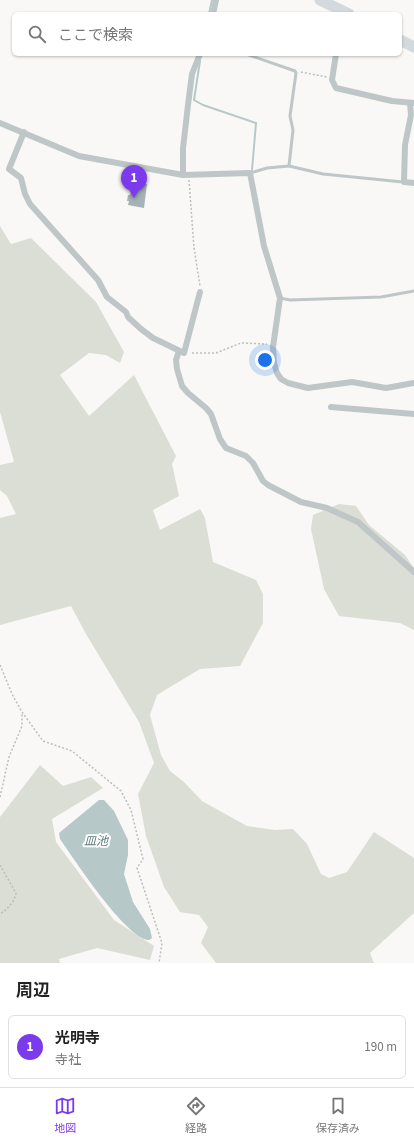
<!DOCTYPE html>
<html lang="ja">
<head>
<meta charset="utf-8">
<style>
	body { margin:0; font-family:"Source Sans 3","Noto Sans JP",sans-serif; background:#f2f2f2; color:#222 }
	.you { position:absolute; left:265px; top:360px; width:14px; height:14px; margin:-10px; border:3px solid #fff; border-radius:50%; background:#1a73e8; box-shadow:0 0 0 6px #1a73e833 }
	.badge { display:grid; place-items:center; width:26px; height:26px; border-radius:50%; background:#7c3aed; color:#fff; font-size:13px; font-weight:700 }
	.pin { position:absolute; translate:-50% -33px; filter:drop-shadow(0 1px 2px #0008) }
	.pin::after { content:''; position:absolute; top:21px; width:14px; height:12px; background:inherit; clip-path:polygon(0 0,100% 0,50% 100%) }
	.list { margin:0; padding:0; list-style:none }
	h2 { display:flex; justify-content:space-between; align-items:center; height:52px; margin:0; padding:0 16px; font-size:17px }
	h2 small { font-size:13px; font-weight:400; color:#767676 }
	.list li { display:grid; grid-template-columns:26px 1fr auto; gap:12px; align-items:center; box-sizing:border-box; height:64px; margin:0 8px 8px; padding:0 8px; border:1px solid #e0e0e0; border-radius:6px }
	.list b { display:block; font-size:15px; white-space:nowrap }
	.list p { margin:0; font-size:13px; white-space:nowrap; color:#767676 }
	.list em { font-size:13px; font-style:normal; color:#767676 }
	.icon { flex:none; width:22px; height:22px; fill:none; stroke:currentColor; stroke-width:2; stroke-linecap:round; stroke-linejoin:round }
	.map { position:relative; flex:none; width:414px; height:963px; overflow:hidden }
	.search { position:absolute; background:#fff; box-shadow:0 1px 3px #0004; left:12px; right:12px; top:12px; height:44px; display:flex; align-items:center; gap:10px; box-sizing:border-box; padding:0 14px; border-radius:6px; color:#767676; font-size:15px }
	.sheet { height:124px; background:#fff }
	nav { display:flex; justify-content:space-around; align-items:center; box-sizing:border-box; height:56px; border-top:1px solid #e0e0e0; background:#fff; font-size:11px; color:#767676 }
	nav a { display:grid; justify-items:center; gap:2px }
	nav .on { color:#7c3aed }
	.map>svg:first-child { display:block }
	.green { fill:#daded5 }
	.water { fill:#b7c8c9 }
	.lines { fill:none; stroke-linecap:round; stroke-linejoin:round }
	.stream { stroke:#b7c8c9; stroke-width:2 }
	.building { fill:#a5b3b6 }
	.path { stroke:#b9bec0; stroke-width:1.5; stroke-dasharray:2 2; stroke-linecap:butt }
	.lane { stroke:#bfc6c8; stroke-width:3 }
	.street { stroke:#bfc6c8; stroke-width:6 }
	.highway { stroke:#d3d9dc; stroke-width:11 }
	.labels { text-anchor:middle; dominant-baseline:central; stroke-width:4; stroke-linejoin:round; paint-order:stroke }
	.water-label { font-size:12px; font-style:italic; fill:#5d7a7c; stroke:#fff }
</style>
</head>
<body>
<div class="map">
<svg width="414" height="963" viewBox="0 0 414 963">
	<rect width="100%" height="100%" fill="#f9f8f6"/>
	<!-- green -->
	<path class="green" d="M 0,226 L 11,244 L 31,238 L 96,302 L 124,352 L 120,363 L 106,355 L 89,353 L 60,375 L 89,416 L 134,375 L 176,456 L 172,464 L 179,496 L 153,510 L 160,530 L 200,509 L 205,518 L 213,562 L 256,580 L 263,594 L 263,623 L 240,666 L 200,669 L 157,695 L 150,715 L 161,755 L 170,771 L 184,782 L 202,801 L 247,826 L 275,830 L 293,829 L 307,844 L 321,874 L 329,878 L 347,872 L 374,832 L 414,858 L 414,913 L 370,953 L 374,963 L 216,963 L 201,943 L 208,927 L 199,915 L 180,912 L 164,887 L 146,836 L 138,794 L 154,763 L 139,722 L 86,634 L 71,606 L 0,625 L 0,518 L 16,514 L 7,496 L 0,490 L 0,465 L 14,462 L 0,412 Z
		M 339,504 L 356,506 L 369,525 L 405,555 L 414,568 L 414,630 L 400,623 L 339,616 L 324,589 L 311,529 L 313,515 Z
		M 40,765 L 63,786 L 91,777 L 103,788 L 52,819 L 56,842 L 114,920 L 154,946 L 150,960 L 97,948 L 59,959 L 60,963 L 0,963 L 0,817 Z"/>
	<!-- water -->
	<path class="water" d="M 99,800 L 104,800 L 114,811 L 128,840 L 128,855 L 124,874 L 133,902 L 150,929 L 152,938 L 149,940 C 126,939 74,859 60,839 L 59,833 Z"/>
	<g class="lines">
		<!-- stream -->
		<path class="stream" d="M 209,14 L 212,0
			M 200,61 L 194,100 L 203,105 L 256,123 L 252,170"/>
	</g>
	<!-- building -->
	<path class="building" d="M 138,183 L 147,184 L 144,208 L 128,205 L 129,201 L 127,201 L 128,195 L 130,195 L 131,191 L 137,192 Z"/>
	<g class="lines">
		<!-- path -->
		<path class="path" d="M 301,72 L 327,77
			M 189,180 L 194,248 L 200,286
			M 192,353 L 216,353 L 241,343 L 267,344
			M 0,665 L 12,694 L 22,712 L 43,741 L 72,751 L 121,791 L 131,810 L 143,859 L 137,868 L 162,943 L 159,963
			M 0,797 L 9,757 L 22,726 L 22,713
			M 0,865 L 16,893 C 15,901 7,910 0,914"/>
		<!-- lane -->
		<path class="lane" d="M 246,54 L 295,71 L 296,73 L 290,116 L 293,130 L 289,166
			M 250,173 L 267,168 L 289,166 L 323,174 L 403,182
			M 280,298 L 290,300 L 381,297 L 414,291"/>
		<!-- street -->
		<path class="street" d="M 213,14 L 216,0
			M 336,54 L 332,80 L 336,88 L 392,101 L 414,103
			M 410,103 L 411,115 L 405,145 L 404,182 L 414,183
			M 0,123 L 79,156 L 183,175 L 250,173 L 264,246 L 280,298 L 273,347 L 274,363 L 277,373 L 281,379 L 288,383 L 308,388 L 352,382 L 386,388 L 414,383
			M 24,132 L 9,169 L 21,178 L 25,194 L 30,204 L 98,280 L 107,297 L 126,312 L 128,317 L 141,329 L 153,338 L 184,353 L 200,292
			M 183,175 L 183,148 L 188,105 L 192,74 L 200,54
			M 179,351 L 176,360 L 177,369 L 182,386 L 188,393 L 206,408 L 211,414 L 220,439 L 226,448 L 246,456 L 253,463 L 263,481 L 268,485 L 301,502 L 327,508 L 358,522 L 414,572
			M 331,407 L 414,414"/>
		<!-- highway -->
		<path class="highway" d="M 320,0 L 349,14
			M 400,40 L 414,47"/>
	</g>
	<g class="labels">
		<!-- water labels -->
		<g class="water-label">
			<text x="96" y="841">皿池</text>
		</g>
	</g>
</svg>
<div class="you"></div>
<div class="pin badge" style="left:134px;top:198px">1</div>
<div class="search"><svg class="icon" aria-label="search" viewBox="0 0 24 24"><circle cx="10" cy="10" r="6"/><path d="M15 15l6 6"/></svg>ここで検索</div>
</div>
<section class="sheet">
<h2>周辺<small></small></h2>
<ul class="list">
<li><span class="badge">1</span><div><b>光明寺</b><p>寺社</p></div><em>190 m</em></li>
</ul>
</section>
<nav>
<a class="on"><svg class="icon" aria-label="map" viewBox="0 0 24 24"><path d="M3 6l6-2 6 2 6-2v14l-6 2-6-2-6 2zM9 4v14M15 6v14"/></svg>地図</a>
<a><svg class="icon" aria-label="directions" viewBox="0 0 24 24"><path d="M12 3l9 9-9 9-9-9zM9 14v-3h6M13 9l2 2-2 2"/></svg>経路</a>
<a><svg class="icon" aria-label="saved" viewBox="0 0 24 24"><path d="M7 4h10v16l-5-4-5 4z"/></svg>保存済み</a>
</nav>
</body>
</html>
